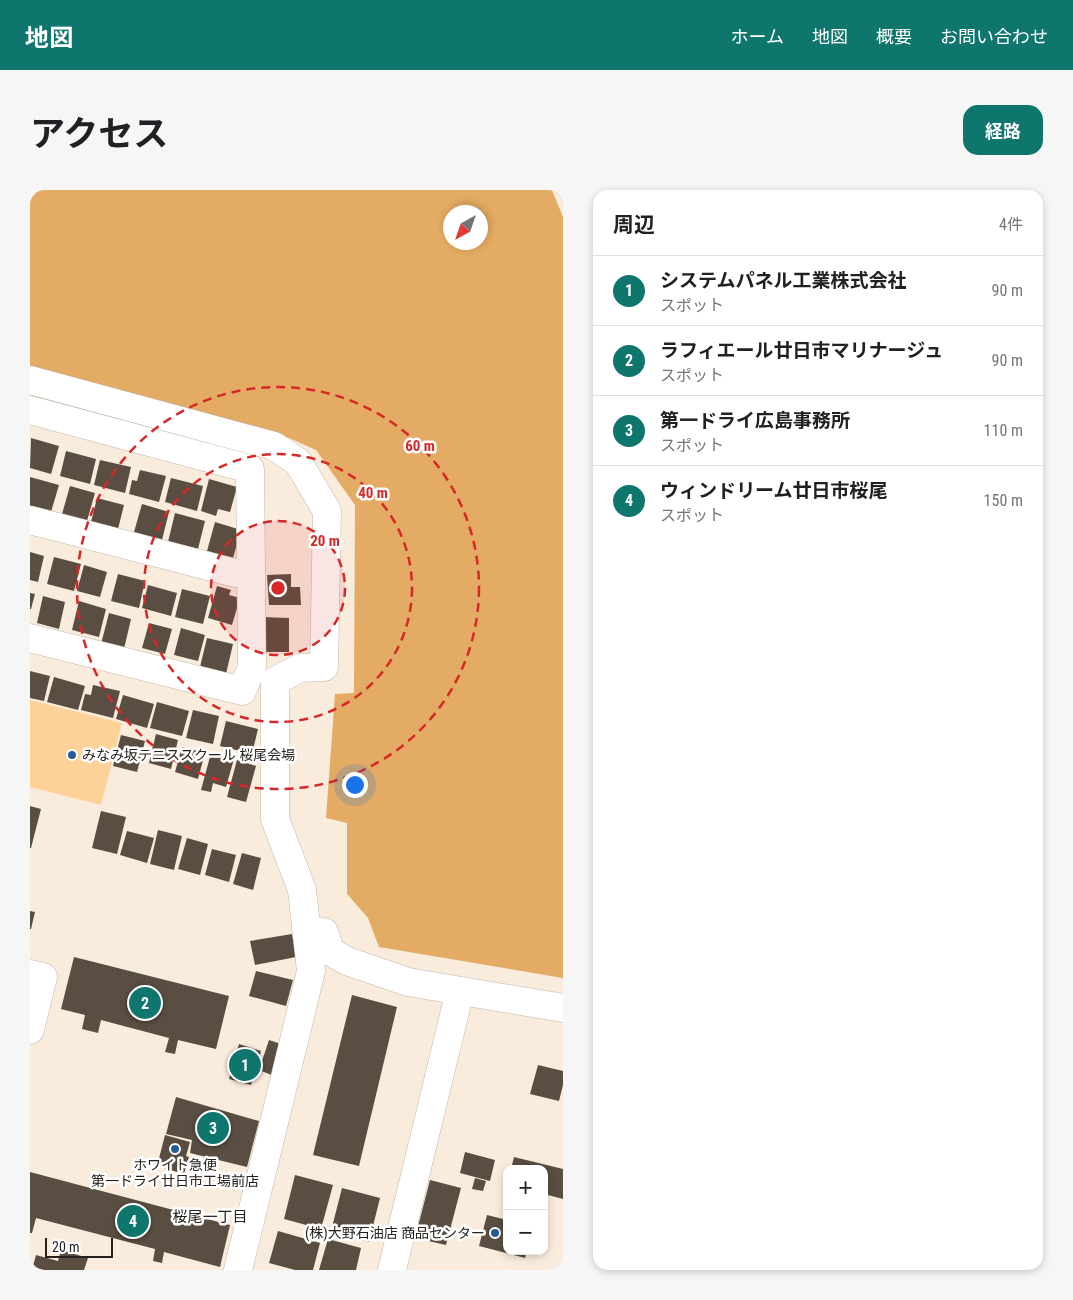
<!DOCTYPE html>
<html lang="ja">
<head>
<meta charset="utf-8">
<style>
	body { margin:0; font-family:"Roboto Condensed","Noto Sans JP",sans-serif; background:#f6f6f6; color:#202124 }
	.controls { position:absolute; right:15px; bottom:15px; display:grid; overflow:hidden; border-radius:10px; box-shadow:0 2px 8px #0003 }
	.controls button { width:45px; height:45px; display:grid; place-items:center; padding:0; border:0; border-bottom:1px solid #e0e0e0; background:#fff; color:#202124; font:25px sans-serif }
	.compass { position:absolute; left:413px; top:15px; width:45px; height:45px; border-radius:50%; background:#fff; box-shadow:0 2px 8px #0003; rotate:220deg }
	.scale { position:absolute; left:15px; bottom:12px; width:68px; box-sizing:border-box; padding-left:5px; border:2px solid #26211c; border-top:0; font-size:14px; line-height:18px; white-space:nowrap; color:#26211c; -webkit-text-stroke:4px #fff; paint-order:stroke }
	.you { position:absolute; left:324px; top:594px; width:18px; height:18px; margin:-12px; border:4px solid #fff; border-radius:50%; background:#1a73e8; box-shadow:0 0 0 8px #1a73e833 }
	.badge { display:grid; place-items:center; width:32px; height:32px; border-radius:50%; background:#0f766e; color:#fff; font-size:16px; font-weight:700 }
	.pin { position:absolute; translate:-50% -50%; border:2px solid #fff; box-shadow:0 1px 5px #0006 }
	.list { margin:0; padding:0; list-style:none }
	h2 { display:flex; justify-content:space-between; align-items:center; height:65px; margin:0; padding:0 20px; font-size:21px }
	h2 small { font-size:16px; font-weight:400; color:#757577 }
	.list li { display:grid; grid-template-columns:32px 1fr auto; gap:15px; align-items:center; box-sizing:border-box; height:70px; padding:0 20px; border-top:1px solid #e0e0e0 }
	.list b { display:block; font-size:19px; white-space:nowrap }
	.list p { margin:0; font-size:16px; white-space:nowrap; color:#757577 }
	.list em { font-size:16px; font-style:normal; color:#757577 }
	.map { position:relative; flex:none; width:533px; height:1080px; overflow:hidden; border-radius:15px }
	header { display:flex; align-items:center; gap:30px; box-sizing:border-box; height:70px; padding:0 25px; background:#0f766e; color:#fff }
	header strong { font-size:24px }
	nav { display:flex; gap:28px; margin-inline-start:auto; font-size:18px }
	.intro { display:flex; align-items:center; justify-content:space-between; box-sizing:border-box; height:120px; padding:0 30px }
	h1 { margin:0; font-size:35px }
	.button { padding:12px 22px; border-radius:15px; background:#0f766e; color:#fff; font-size:18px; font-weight:700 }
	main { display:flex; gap:30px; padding:0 30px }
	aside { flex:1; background:#fff; border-radius:15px; box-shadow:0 2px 8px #0003 }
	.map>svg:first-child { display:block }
	.green { fill:#fed198 }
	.water { fill:#e3ab63; fill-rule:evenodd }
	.pier { fill:#faecdd }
	.building { fill:#594e41 }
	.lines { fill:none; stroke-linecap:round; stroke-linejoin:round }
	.minor-casing { stroke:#c2b6a7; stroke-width:29 }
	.minor { stroke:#fff; stroke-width:28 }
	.ring { fill:none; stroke:#d62828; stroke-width:2.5; stroke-dasharray:9 6 }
	.poi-dot { fill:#255b93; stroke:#fff; stroke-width:2 }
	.labels { text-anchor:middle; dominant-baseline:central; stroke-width:5; stroke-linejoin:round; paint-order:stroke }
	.poi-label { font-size:14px; fill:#26211c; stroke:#fff; text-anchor:start }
	.neighbourhood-label { font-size:15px; fill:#26211c; stroke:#fff }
	.centre { fill:#d62828; stroke:#fff; stroke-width:2.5 }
	.ring-label { font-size:15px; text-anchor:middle; font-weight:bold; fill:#d62828; stroke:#fff; stroke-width:5; stroke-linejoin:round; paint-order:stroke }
</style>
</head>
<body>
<header>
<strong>地図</strong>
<nav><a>ホーム</a><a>地図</a><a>概要</a><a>お問い合わせ</a></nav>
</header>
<div class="intro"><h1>アクセス</h1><a class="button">経路</a></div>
<main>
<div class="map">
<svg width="533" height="1080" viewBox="0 0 533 1080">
	<rect width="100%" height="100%" fill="#faecdd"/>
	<!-- green -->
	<path class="green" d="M 0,510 L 92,533 L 71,615 L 0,597 Z"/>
	<!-- water -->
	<path class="water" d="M 0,0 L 533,0 L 533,788 L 349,757 L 338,728 L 317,704 L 317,633 L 296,628 L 305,504 L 324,503 L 325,315 L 286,260 L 259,248 L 0,177 ZM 420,22 L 450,22 L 450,52 L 420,52 Z"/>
	<!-- pier -->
	<path class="pier" d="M 522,0 L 533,0 L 533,27 Z"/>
	<!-- building -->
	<path class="building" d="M 1,248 L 29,256 L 21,284 L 0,278 Z
		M 36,261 L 66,269 L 60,294 L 30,286 Z
		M 70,270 L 101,277 L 95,303 L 64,295 Z
		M 110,280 L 136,286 L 129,312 L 99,304 L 102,290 L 107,291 Z
		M 0,287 L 29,295 L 21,322 L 0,316 Z
		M 141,288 L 173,296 L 167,321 L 135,312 Z
		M 179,289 L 207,297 L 200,322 L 188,319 L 186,326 L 171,321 Z
		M 40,296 L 65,303 L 57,331 L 32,324 Z
		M 67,308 L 94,315 L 88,339 L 61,332 Z
		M 112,314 L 139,322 L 132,350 L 104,342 Z
		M 145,323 L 175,331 L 168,359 L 138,352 Z
		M 185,332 L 211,340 L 203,368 L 177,361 Z
		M 0,362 L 14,366 L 8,392 L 0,390 Z
		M 24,367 L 51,374 L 44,401 L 17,394 Z
		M 54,375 L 77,382 L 70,407 L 47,401 Z
		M 88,384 L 115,391 L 109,418 L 81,411 Z
		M 261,384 L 261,397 L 270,397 L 271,415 L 239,415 L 237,385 Z
		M 118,395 L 147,403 L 141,426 L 112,418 Z
		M 187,396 L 201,400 L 199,405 L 210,408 L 202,435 L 178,428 Z
		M 152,399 L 180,406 L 173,434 L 145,427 Z
		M 0,403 L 5,404 L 1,419 L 0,419 Z
		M 13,406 L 35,412 L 29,439 L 7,433 Z
		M 49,411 L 76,419 L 69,447 L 42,440 Z
		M 79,423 L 101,429 L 94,459 L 71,454 Z
		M 233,427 L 259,428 L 259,462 L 233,462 Z
		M 119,433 L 142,439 L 135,464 L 112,458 Z
		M 151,438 L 175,445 L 168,471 L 144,465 Z
		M 177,448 L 203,454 L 196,484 L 170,477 Z
		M 0,481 L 20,486 L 14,511 L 0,508 Z
		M 24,487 L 55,496 L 48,520 L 17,512 Z
		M 63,495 L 90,501 L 83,528 L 51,520 L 55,504 L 61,505 Z
		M 93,505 L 124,514 L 117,538 L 86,529 Z
		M 127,512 L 159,521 L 152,546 L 120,538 Z
		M 163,520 L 189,526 L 183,554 L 156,548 Z
		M 196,531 L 228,539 L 222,564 L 190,556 Z
		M 126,544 L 148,550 L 141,579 L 119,573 Z
		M 91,545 L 115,551 L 107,582 L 83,576 Z
		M 152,557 L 175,563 L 168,589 L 145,582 Z
		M 181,563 L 204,569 L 196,597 L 183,593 L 181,602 L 171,600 Z
		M 207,570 L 226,576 L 216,612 L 197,607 Z
		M 0,616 L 11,619 L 1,658 L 0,658 Z
		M 71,621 L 96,627 L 87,664 L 62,658 Z
		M 128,640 L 152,646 L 144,680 L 120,674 Z
		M 97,641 L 124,648 L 117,673 L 90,665 Z
		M 157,648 L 178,654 L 170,685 L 148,679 Z
		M 182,659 L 206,665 L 199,692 L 175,685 Z
		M 212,663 L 231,668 L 223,700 L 203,694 Z
		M 0,721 L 5,722 L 1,739 L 0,739 Z
		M 262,744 L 266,767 L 225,775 L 220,751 Z
		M 44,767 L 199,806 L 186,859 L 148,850 L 145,864 L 135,862 L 139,848 L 71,830 L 68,843 L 52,839 L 55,825 L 31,819 Z
		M 226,781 L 263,790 L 256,816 L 219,806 Z
		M 322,805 L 367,817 L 329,976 L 283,965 Z
		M 239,850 L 254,855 L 244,886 L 229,880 Z
		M 209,854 L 231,861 L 221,895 L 199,889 Z
		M 508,875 L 533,881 L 533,895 L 529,911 L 500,904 Z
		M 146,907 L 229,931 L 217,977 L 160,963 L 162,950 L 136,944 Z
		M 135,945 L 160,952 L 156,966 L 159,967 L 154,984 L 127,976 Z
		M 435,962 L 465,970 L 460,991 L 430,983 Z
		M 484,967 L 533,979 L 533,1009 L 514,1004 L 514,979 L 481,979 Z
		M 0,982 L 200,1035 L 190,1077 L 134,1062 L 132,1073 L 123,1071 L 125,1059 L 6,1028 L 2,1043 L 0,1043 Z
		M 265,985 L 303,995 L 291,1039 L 254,1029 Z
		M 445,988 L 456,991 L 453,1001 L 442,999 Z
		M 400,990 L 431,998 L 416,1055 L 385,1048 Z
		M 312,998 L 350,1008 L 339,1052 L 301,1041 Z
		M 457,1025 L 477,1030 L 477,1061 L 497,1061 L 495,1068 L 449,1056 Z
		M 248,1041 L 290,1053 L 283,1080 L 265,1080 L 239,1073 Z
		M 298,1049 L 331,1058 L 326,1080 L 289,1080 Z
		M 31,1060 L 58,1068 L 54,1080 L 2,1080 L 6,1065 L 28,1071 Z"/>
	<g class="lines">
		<defs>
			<path id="minor" d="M 0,190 L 244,256 L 268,272 L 297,321 L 294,477 L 270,478 L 245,491 L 245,629 L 272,700 L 281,781 L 208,1080
				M 0,220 L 220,279 L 222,477 L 212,501 L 0,448
				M 0,330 L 205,383 L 221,382
				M 276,739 L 294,742 L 301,762 L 317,771 L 378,792 L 533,818
				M 0,784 L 13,787 L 0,840
				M 362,1080 L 430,801"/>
		</defs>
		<!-- minor casing -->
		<use href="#minor" class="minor-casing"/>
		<!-- minor -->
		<use href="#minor" class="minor"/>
	</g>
	<!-- distance rings -->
	<circle cx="248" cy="398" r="67" fill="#d62828" fill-opacity=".12"/>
	<g class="ring">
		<circle cx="248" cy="398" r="67"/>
		<circle cx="248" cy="398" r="134"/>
		<circle cx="248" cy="398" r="201"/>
	</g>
	<!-- markers -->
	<g class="poi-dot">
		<circle cx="42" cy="565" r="5"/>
		<circle cx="145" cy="959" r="5"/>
		<circle cx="465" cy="1043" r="5"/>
	</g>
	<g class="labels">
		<!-- poi labels -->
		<g class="poi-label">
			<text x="52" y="565">みなみ坂テニススクール 桜尾会場</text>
			<text x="145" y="975" text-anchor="middle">ホワイト急便<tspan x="145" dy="16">第一ドライ廿日市工場前店</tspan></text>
			<text x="455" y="1043" text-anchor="end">(株)大野石油店 商品センター</text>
		</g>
		<!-- neighbourhood labels -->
		<g class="neighbourhood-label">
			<text x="180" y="1027">桜尾一丁目</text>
		</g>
	</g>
	<circle cx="248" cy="398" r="8" class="centre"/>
	<g class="ring-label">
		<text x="390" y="261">60 m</text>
		<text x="343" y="308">40 m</text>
		<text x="295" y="356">20 m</text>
	</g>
</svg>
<div class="controls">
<button>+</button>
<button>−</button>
</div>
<svg class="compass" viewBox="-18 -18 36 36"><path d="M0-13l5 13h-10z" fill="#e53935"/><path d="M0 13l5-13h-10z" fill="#757577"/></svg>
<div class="scale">20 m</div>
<div class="you"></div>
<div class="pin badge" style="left:215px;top:875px">1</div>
<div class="pin badge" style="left:115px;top:813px">2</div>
<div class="pin badge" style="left:183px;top:938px">3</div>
<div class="pin badge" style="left:103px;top:1031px">4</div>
</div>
<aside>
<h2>周辺<small>4件</small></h2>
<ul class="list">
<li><span class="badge">1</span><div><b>システムパネル工業株式会社</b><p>スポット</p></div><em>90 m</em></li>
<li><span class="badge">2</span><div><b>ラフィエール廿日市マリナージュ</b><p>スポット</p></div><em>90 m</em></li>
<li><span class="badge">3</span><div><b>第一ドライ広島事務所</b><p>スポット</p></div><em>110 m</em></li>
<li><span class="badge">4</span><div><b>ウィンドリーム廿日市桜尾</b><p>スポット</p></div><em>150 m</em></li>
</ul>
</aside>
</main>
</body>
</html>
